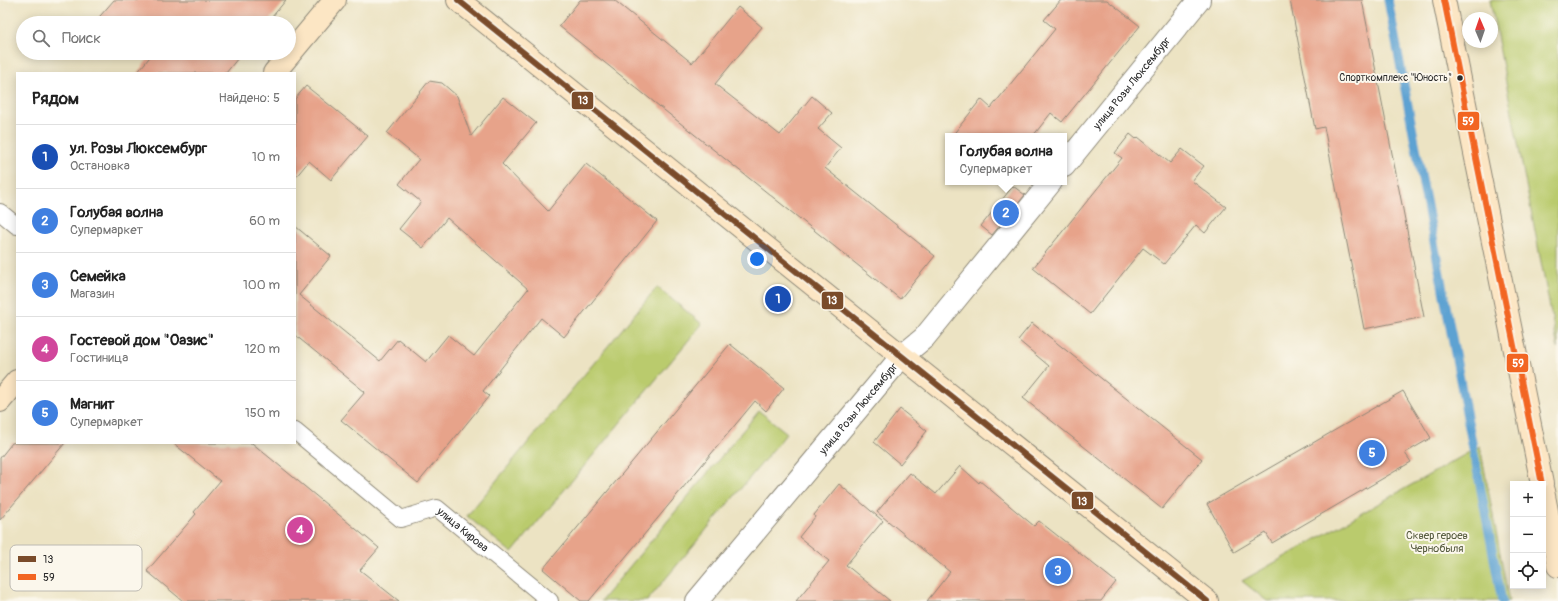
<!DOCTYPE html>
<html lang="ru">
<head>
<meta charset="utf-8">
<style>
	body { margin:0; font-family:Pangolin,sans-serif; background:#f6f6f6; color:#222 }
	.controls { position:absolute; right:12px; bottom:12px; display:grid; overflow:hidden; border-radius:0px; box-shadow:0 2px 10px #0003 }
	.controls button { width:36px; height:36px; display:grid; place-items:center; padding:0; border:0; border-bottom:1px solid #e0e0e0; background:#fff; color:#222; font:20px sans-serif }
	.compass { position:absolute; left:1462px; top:12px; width:36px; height:36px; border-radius:50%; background:#fff; box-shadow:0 2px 10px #0003; rotate:358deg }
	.you { position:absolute; left:757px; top:259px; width:14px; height:14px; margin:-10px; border:3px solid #fff; border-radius:50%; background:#1a73e8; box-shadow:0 0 0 6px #1a73e833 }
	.badge { display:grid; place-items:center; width:26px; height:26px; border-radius:50%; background:#c8321e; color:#fff; font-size:13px; font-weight:700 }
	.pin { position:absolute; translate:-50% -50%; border:2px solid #fff; box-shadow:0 1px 4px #0006 }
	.popup { position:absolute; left:945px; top:133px; width:122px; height:52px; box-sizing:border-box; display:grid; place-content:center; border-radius:0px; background:#fff; filter:drop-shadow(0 1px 3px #0005); font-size:13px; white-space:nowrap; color:#767676 }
	.popup b { font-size:15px; color:#222 }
	.popup::after { content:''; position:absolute; left:50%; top:100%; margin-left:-8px; border:8px solid transparent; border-top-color:#fff }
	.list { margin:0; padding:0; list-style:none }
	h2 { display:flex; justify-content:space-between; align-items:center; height:52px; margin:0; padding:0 16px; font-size:17px }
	h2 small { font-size:13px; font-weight:400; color:#767676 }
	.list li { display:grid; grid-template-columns:26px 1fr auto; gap:12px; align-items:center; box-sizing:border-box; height:64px; padding:0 16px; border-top:1px solid #e0e0e0 }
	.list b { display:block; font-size:15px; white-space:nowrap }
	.list p { margin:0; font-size:13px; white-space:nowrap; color:#767676 }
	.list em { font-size:13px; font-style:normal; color:#767676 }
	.icon { flex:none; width:22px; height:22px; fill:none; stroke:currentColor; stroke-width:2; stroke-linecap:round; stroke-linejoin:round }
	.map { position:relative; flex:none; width:1558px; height:601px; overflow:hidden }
	.search { position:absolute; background:#fff; box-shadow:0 2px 10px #0003; left:16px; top:16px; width:280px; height:44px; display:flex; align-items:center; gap:10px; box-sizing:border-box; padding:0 14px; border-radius:22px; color:#767676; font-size:15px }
	.panel { position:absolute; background:#fff; box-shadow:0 2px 10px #0003; left:16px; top:72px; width:280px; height:372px; border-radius:0px }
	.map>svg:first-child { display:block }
	.green { fill:#bacb6d; stroke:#727b4c }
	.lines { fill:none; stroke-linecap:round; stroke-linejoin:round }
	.stream { stroke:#5da2d2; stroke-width:9 }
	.building { fill:#e7a38a }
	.lane-casing { stroke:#8c8777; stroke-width:18 }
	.street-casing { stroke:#8c8777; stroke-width:24 }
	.secondary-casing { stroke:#8c8777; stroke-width:24 }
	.lane { stroke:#fff; stroke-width:16 }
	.street { stroke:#fff; stroke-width:22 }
	.secondary { stroke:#fce6c4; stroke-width:22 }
	.bus-1-casing { stroke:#fbf7ec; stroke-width:9 }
	.bus-2-casing { stroke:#fbf7ec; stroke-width:9 }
	.bus-1 { stroke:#7a4b2a; stroke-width:6 }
	.bus-2 { stroke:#f26522; stroke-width:6 }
	.bus-dot { fill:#2b2b2b; stroke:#fbf7ec; stroke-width:1.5 }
	.labels { text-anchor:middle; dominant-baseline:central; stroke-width:4; stroke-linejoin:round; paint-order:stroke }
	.bus-label { font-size:10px; fill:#2b2b2b; stroke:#fbf7ec; text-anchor:end }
	.street-label { font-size:11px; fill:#2b2b2b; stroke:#fbf7ec }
	.park-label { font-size:11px; fill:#565b3f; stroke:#fbf7ec }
	.key { fill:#fbf7ec; stroke:#bdbab2; stroke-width:1 }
	.key-label { font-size:11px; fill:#2b2b2b }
	.line-badge { stroke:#fbf7ec; stroke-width:1.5 }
	.badge-label { font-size:11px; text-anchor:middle; font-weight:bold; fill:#fff }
</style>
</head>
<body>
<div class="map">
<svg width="1558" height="601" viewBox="0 0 1558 601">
	<rect width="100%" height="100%" fill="#fbf7ec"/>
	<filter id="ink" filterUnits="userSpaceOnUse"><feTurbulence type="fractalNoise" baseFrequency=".025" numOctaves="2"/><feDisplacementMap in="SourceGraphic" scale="8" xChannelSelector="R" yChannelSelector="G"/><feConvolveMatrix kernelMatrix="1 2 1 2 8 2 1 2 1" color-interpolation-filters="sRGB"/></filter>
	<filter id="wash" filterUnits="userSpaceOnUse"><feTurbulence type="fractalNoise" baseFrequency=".012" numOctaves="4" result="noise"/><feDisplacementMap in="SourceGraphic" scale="16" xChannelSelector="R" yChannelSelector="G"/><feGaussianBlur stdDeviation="0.9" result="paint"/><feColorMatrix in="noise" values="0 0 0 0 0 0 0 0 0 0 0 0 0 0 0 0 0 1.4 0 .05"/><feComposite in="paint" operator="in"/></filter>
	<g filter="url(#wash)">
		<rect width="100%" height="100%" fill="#ece3c3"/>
		<!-- green -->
		<path class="green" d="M 1490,0 L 1558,0 L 1558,349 Z
			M 657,287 L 702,324 L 512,553 L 467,516 Z
			M 759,411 L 787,433 L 647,601 L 601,601 Z
			M 1480,446 L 1509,601 L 1267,601 L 1242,581 Z"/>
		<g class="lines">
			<!-- stream -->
			<path class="stream" d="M 1388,0 L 1502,601"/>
		</g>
		<g id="blocks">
			<!-- building -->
			<path class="building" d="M 114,0 L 286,0 L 267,23 L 94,23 Z
				M 580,0 L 614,0 L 692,63 L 738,7 L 762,27 L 715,84 L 780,135 L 812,96 L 832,113 L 818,129 L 841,148 L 825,168 L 935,256 L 900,299 L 559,26 Z
				M 1061,0 L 1107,0 L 1140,26 L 1062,122 L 1051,113 L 1033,136 L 952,136 L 981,99 L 991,108 L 1055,29 L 1044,20 Z
				M 1290,0 L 1362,0 L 1424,317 L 1364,329 L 1324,127 L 1315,129 Z
				M 153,53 L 242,53 L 226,73 L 137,73 Z
				M 429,81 L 442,83 L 457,96 L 471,136 L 503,97 L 536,123 L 502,164 L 548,211 L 586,164 L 657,221 L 564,337 L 541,318 L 483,391 L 489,396 L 418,483 L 341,420 L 365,392 L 295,335 L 295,226 L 331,256 L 299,295 L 380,361 L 398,339 L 426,362 L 448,335 L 474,356 L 528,289 L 447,218 L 423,248 L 399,229 L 421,202 L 399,184 L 419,159 L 387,133 Z
				M 306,86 L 368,136 L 331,180 L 309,161 L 295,178 L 295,99 Z
				M 1130,134 L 1136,139 L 1138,137 L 1170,163 L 1182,149 L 1204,166 L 1192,181 L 1226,207 L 1205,233 L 1196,225 L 1164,264 L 1143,248 L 1090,314 L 1033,268 L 1122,158 L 1115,153 Z
				M 1013,186 L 1025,195 L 992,235 L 981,226 Z
				M 1032,323 L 1202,459 L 1162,509 L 1023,398 L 1049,366 L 1018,340 Z
				M 730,344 L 784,388 L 766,411 L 755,401 L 589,601 L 581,601 L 543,569 Z
				M 1403,391 L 1431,438 L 1405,453 L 1411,462 L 1272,543 L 1266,533 L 1234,552 L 1207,504 Z
				M 900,409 L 927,431 L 900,464 L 874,442 Z
				M 12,443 L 65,443 L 0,520 L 0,458 Z
				M 173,443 L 252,443 L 379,548 L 360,570 L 399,601 L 183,601 L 147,571 L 196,514 L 194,512 L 220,481 Z
				M 960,466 L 979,483 L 980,481 L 1034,526 L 1039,521 L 1116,582 L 1101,601 L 927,601 L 950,572 L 877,512 L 910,473 L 936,494 Z
				M 839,484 L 883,521 L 846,565 L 890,601 L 796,601 L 829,561 L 799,537 L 815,517 L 814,515 Z"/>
		</g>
	</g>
	<g filter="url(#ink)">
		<use href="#blocks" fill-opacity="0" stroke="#8c8777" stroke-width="1"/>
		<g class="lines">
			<defs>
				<g id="lane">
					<path d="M 0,212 L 17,226"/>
					<path id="s1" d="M 295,431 L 401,519 L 437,508 L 550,601"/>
				</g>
				<g id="street">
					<path id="s2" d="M 1064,166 L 1199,0"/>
					<path id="s3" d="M 697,601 L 902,356 L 924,338 L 1051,182"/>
				</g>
				<path id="secondary" d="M 458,0 L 1207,601
					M 1444,0 L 1542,484
					M 274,73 L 335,0
					M 0,401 L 17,381
					M 1543,491 L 1558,566"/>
			</defs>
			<!-- lane casing -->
			<use href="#lane" class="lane-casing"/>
			<!-- street casing -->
			<use href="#street" class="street-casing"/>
			<!-- secondary casing -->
			<use href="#secondary" class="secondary-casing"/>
			<!-- lane -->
			<use href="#lane" class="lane"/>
			<!-- street -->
			<use href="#street" class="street"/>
			<!-- secondary -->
			<use href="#secondary" class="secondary"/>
			<defs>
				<path id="bus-1" d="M 458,0 L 1207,601"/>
				<path id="bus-2" d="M 1444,0 L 1542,484"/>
			</defs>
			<!-- bus-1 casing -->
			<use href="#bus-1" class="bus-1-casing"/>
			<!-- bus-2 casing -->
			<use href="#bus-2" class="bus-2-casing"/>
			<!-- bus-1 -->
			<use href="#bus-1" class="bus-1"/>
			<!-- bus-2 -->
			<use href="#bus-2" class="bus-2"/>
		</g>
	</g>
	<!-- markers -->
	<circle class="bus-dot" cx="1460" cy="78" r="3.5"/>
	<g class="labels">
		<!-- bus labels -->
		<g class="bus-label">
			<text x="1452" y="78">Спорткомплекс "Юность"</text>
		</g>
		<!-- street labels -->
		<g class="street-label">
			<text stroke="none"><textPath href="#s2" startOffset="107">улица Розы Люксембург</textPath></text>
			<text stroke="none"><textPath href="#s3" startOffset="251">улица Розы Люксембург</textPath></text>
			<text stroke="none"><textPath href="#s1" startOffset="209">улица Кирова</textPath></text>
		</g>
		<!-- park labels -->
		<g class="park-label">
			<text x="1437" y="535">Сквер героев<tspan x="1437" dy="13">Чернобыля</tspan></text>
		</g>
	</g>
	<!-- legend -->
	<rect x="10" y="545" width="132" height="46" rx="6" class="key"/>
	<rect x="18" y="556" width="18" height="6" fill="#7a4b2a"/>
	<rect x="18" y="574" width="18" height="6" fill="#f26522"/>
	<g class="key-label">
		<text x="43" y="563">13</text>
		<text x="43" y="581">59</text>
	</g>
	<g class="line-badge">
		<rect x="571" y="91" width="23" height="19" rx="4" fill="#7a4b2a"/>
		<rect x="1457" y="111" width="23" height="20" rx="4" fill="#f26522"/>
		<rect x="821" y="291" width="23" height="19" rx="4" fill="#7a4b2a"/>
		<rect x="1506" y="353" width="23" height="20" rx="4" fill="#f26522"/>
		<rect x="1071" y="491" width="23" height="19" rx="4" fill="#7a4b2a"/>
	</g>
	<g class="badge-label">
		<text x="583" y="104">13</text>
		<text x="1468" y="125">59</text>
		<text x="832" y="304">13</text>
		<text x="1518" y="367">59</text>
		<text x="1082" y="505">13</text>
	</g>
</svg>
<div class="controls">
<button>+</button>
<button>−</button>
<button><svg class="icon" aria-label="locate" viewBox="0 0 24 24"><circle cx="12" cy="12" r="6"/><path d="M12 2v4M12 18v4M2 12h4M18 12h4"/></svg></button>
</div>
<svg class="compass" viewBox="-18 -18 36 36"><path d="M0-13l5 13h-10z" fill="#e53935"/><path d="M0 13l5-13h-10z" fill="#767676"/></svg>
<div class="you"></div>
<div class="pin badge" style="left:778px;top:299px;background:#1a4fb4">1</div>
<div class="pin badge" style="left:1006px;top:213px;background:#3f7fe0">2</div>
<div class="popup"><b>Голубая волна</b>Супермаркет</div>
<div class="pin badge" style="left:1058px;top:571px;background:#3f7fe0">3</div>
<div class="pin badge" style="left:300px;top:530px;background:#d1479c">4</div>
<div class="pin badge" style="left:1372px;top:453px;background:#3f7fe0">5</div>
<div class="search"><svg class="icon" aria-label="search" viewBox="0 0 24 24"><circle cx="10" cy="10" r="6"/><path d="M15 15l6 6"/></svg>Поиск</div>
<section class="panel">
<h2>Рядом<small>Найдено: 5</small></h2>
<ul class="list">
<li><span class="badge" style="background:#1a4fb4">1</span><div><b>ул. Розы Люксембург</b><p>Остановка</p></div><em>10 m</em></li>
<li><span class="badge" style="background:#3f7fe0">2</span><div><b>Голубая волна</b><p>Супермаркет</p></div><em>60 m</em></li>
<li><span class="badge" style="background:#3f7fe0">3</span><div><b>Семейка</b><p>Магазин</p></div><em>100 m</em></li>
<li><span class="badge" style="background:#d1479c">4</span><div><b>Гостевой дом &quot;Оазис&quot;</b><p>Гостиница</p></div><em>120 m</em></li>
<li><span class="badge" style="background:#3f7fe0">5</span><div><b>Магнит</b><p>Супермаркет</p></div><em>150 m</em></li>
</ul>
</section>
</div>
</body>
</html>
